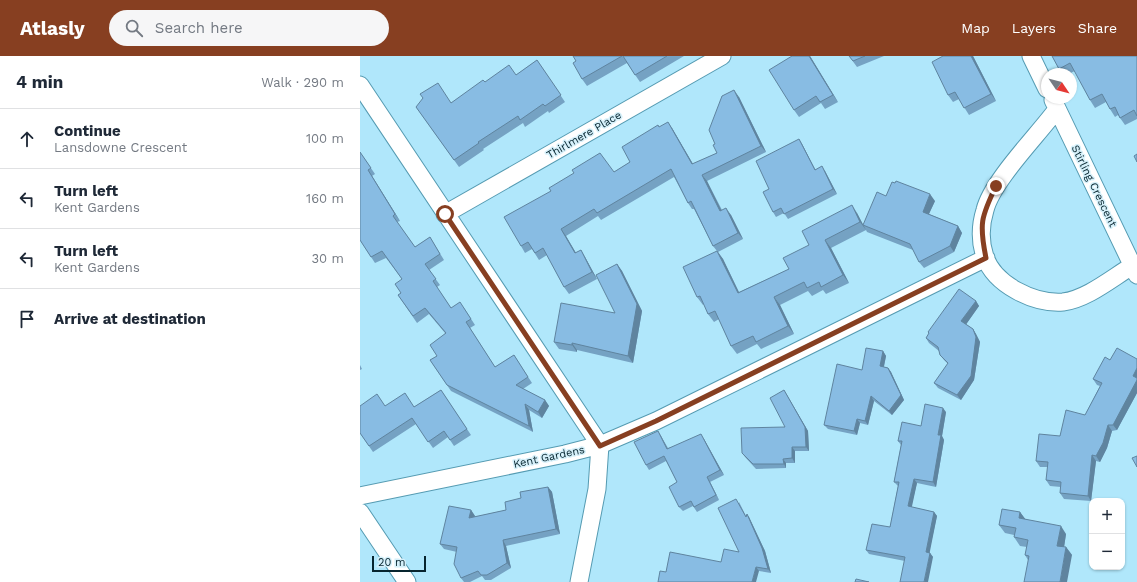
<!DOCTYPE html>
<html lang="en">
<head>
<meta charset="utf-8">
<style>
	body { margin:0; font-family:"Work Sans",sans-serif; background:#f6f6f7; color:#1f2937 }
	.controls { position:absolute; right:12px; bottom:12px; display:grid; overflow:hidden; border-radius:8px; box-shadow:0 1px 3px #0004 }
	.controls button { width:36px; height:36px; display:grid; place-items:center; padding:0; border:0; border-bottom:1px solid #e0e1e3; background:#fff; color:#1f2937; font:20px sans-serif }
	.compass { position:absolute; left:681px; top:12px; width:36px; height:36px; border-radius:50%; background:#fff; box-shadow:0 1px 3px #0004; rotate:125deg }
	.scale { position:absolute; left:12px; bottom:10px; width:54px; box-sizing:border-box; padding-left:4px; border:2px solid #07252f; border-top:0; font-size:11px; line-height:14px; white-space:nowrap; color:#07252f; -webkit-text-stroke:3px #d5f0fa; paint-order:stroke }
	.stop { position:absolute; width:12px; height:12px; margin:-9px; border:3px solid #873f21; border-radius:50%; background:#fff }
	.stop.end { background:#873f21; border-color:#fff; box-shadow:0 1px 4px #0008 }
	.list { margin:0; padding:0; list-style:none }
	h2 { display:flex; justify-content:space-between; align-items:center; height:52px; margin:0; padding:0 16px; font-size:17px }
	h2 small { font-size:13px; font-weight:400; color:#747a83 }
	.list li { display:grid; grid-template-columns:26px 1fr auto; gap:12px; align-items:center; box-sizing:border-box; height:60px; padding:0 16px; border-top:1px solid #e0e1e3 }
	.list b { display:block; font-size:15px; white-space:nowrap }
	.list p { margin:0; font-size:13px; white-space:nowrap; color:#747a83 }
	.list em { font-size:13px; font-style:normal; color:#747a83 }
	.icon { flex:none; width:22px; height:22px; fill:none; stroke:currentColor; stroke-width:2; stroke-linecap:round; stroke-linejoin:round }
	.map { position:relative; flex:none; width:777px; height:526px; overflow:hidden }
	header { display:flex; align-items:center; gap:24px; box-sizing:border-box; height:56px; padding:0 20px; background:#873f21; color:#fff }
	header strong { font-size:19px }
	nav { display:flex; gap:22px; margin-inline-start:auto; font-size:14px }
	.search { width:280px; height:36px; background:#f6f6f7; display:flex; align-items:center; gap:10px; box-sizing:border-box; padding:0 14px; border-radius:22px; color:#747a83; font-size:15px }
	main { display:flex }
	aside { flex:1; background:#fff }
	.map>svg:first-child { display:block }
	.lines { fill:none; stroke-linecap:round; stroke-linejoin:round }
	.minor-casing { stroke:#559bb2; stroke-width:19 }
	.minor { stroke:#fff; stroke-width:17 }
	.wall { fill:#75a2c3 }
	.shaded-wall { fill:#5f849f }
	.building { fill:#88bce3; stroke:#5f849f }
	.route { stroke:#873f21; stroke-width:5 }
	.labels { text-anchor:middle; dominant-baseline:central; stroke-width:3; stroke-linejoin:round; paint-order:stroke }
	.street-label { font-size:11px; fill:#07252f; stroke:#d5f0fa }
</style>
</head>
<body>
<header>
<strong>Atlasly</strong>
<div class="search"><svg class="icon" aria-label="search" viewBox="0 0 24 24"><circle cx="10" cy="10" r="6"/><path d="M15 15l6 6"/></svg>Search here</div>
<nav><a>Map</a><a>Layers</a><a>Share</a></nav>
</header>
<main>
<aside>
<h2>4 min<small>Walk · 290 m</small></h2>
<ul class="list">
<li><svg class="icon" aria-label="ahead" viewBox="0 0 24 24"><path d="M12 20V5M6 11l6-6 6 6"/></svg><div><b>Continue</b><p>Lansdowne Crescent</p></div><em>100 m</em></li>
<li><svg class="icon" aria-label="left" viewBox="0 0 24 24"><path d="M17 20v-9H6M10 6l-5 5 5 5"/></svg><div><b>Turn left</b><p>Kent Gardens</p></div><em>160 m</em></li>
<li><svg class="icon" aria-label="left" viewBox="0 0 24 24"><path d="M17 20v-9H6M10 6l-5 5 5 5"/></svg><div><b>Turn left</b><p>Kent Gardens</p></div><em>30 m</em></li>
<li><svg class="icon" aria-label="arrive" viewBox="0 0 24 24"><path d="M6 21V4h12l-3 4 3 4H6"/></svg><div><b>Arrive at destination</b></div></li>
</ul>
</aside>
<div class="map">
<svg width="777" height="526" viewBox="0 0 777 526">
	<rect width="100%" height="100%" fill="#b0e7fb"/>
	<g class="lines">
		<defs>
			<path id="minor" d="M 671,0 L 687,33
				M 0,29 L 240,389 L 237,433 L 219,526
				M 693,44 L 777,219
				M 697,53 C 678,79 632,125 625,154 C 620,170 620,186 625,201 C 635,229 674,248 703,246 C 727,243 752,222 772,210
				M 85,158 L 362,0
				M 0,440 L 205,398 L 240,389 L 296,365 L 626,202
				M 0,456 L 47,526"/>
		</defs>
		<!-- minor casing -->
		<use href="#minor" class="minor-casing"/>
		<!-- minor -->
		<use href="#minor" class="minor"/>
	</g>
	<!-- wall -->
	<path class="wall" d="M 213,0 L 324,0 L 280,26 L 267,7 L 227,30 L 222,23 L 216,5 Z
		M 432,0 L 450,0 L 478,46 L 465,53 L 461,47 L 439,61 L 434,54 Z
		M 489,0 L 524,0 L 497,11 Z
		M 583,0 L 613,0 L 636,45 L 609,59 L 599,43 L 593,46 L 588,39 Z
		M 692,0 L 777,0 L 777,63 L 765,69 L 758,59 L 755,61 L 750,53 L 746,46 L 735,52 L 730,44 L 715,15 L 708,18 L 702,18 L 699,13 Z
		M 177,4 L 205,46 L 189,57 L 188,55 L 165,71 L 163,67 L 123,93 L 124,94 L 99,111 L 56,51 L 91,47 L 125,26 L 156,19 Z
		M 379,41 L 406,96 L 347,125 L 362,154 L 371,159 L 383,183 L 358,196 L 363,203 L 379,236 L 429,213 L 449,189 L 497,157 L 503,169 L 526,140 L 575,145 L 569,158 L 598,170 L 602,177 L 594,196 L 564,212 L 559,206 L 553,194 L 507,176 L 505,172 L 506,174 L 471,192 L 489,227 L 466,238 L 463,234 L 452,240 L 448,235 L 420,249 L 434,278 L 401,293 L 397,288 L 377,298 L 371,290 L 359,263 L 354,266 L 348,258 L 344,248 L 343,249 L 337,241 L 357,195 L 353,190 L 334,153 L 332,153 L 328,147 L 314,121 L 241,164 L 238,160 L 206,180 L 216,197 L 221,194 L 225,201 L 237,223 L 209,238 L 204,231 L 187,199 L 179,204 L 172,193 L 165,197 L 161,190 L 254,116 L 270,106 L 299,71 L 312,72 L 333,108 L 357,97 L 355,88 Z
		M 439,83 L 442,88 L 455,113 L 465,115 L 477,138 L 428,163 L 424,157 L 416,161 L 413,156 L 409,133 Z
		M 0,96 L 15,118 L 12,120 L 40,165 L 37,166 L 55,191 L 70,181 L 84,204 L 69,214 L 80,229 L 77,231 L 91,252 L 104,252 L 115,269 L 110,272 L 135,311 L 154,299 L 172,327 L 163,333 L 185,344 L 189,350 L 182,362 L 169,354 L 173,376 L 91,335 L 70,304 L 77,300 L 85,277 L 69,258 L 57,267 L 38,239 L 41,237 L 42,223 L 26,202 L 15,207 L 0,184 Z
		M 257,208 L 262,215 L 282,255 L 273,307 L 217,294 L 217,296 L 199,293 L 194,286 L 255,257 Z
		M 616,245 L 619,250 L 606,268 L 613,273 L 616,278 L 620,286 L 614,324 L 601,344 L 578,332 L 574,327 L 588,308 L 584,304 L 580,299 L 579,295 L 569,287 L 566,282 L 569,278 L 568,276 Z
		M 523,295 L 526,300 L 524,311 L 528,312 L 531,316 L 544,344 L 532,359 L 514,345 L 508,369 L 500,367 L 497,379 L 468,373 L 464,369 L 502,314 Z
		M 777,303 L 777,337 L 757,374 L 752,375 L 747,392 L 740,406 L 736,405 L 731,445 L 704,443 L 700,437 L 701,431 L 690,430 L 686,424 L 688,411 L 680,411 L 676,405 L 700,380 L 725,359 L 740,330 L 737,329 L 733,323 L 750,304 Z
		M 0,309 L 2,313 L 0,314 Z
		M 81,334 L 111,379 L 94,390 L 88,381 L 73,392 L 56,368 L 13,396 L 0,377 L 25,350 L 54,351 Z
		M 424,334 L 448,375 L 449,395 L 435,395 L 435,407 L 426,407 L 426,412 L 396,413 L 385,401 L 382,397 L 425,371 Z
		M 586,356 L 582,380 L 584,384 L 576,431 L 557,427 L 551,451 L 574,456 L 577,460 L 569,496 L 570,497 L 573,501 L 545,505 L 509,498 L 506,494 L 530,471 L 538,430 L 534,426 L 541,389 L 538,385 L 561,370 Z
		M 298,375 L 301,380 L 308,392 L 344,383 L 364,419 L 350,426 L 359,444 L 337,456 L 333,450 L 323,455 L 319,451 L 317,426 L 306,405 L 289,414 L 286,409 Z
		M 188,431 L 192,436 L 200,478 L 146,490 L 151,512 L 131,524 L 125,524 L 122,520 L 110,526 L 104,526 L 101,522 L 97,496 L 84,493 L 80,488 L 111,454 L 115,460 L 114,461 L 146,454 L 161,442 Z
		M 379,446 L 386,460 L 389,461 L 405,495 L 411,517 L 399,515 L 306,516 L 361,506 L 379,496 Z
		M 660,456 L 665,463 L 706,478 L 704,491 L 706,491 L 712,499 L 668,504 L 665,499 L 667,491 L 660,490 L 654,481 L 654,479 L 645,477 L 639,469 Z"/>
	<!-- shaded-wall -->
	<path class="shaded-wall" d="M 449,0 L 450,0 L 478,46 L 473,39 Z
		M 611,0 L 613,0 L 636,45 L 631,38 Z
		M 374,34 L 379,41 L 406,96 L 401,90 Z
		M 308,66 L 312,72 L 337,115 L 332,108 Z
		M 439,83 L 442,88 L 458,119 L 455,114 Z
		M 462,110 L 465,115 L 477,138 L 473,133 Z
		M 8,114 L 12,120 L 40,165 L 35,158 Z
		M 342,119 L 347,125 L 365,162 L 360,155 Z
		M 570,138 L 575,145 L 567,162 L 563,156 Z
		M 492,149 L 497,157 L 506,174 L 500,166 Z
		M 366,152 L 371,159 L 383,183 L 378,177 Z
		M 598,170 L 602,177 L 594,196 L 590,190 Z
		M 201,173 L 206,180 L 220,204 L 215,197 Z
		M 465,184 L 471,192 L 489,227 L 483,219 Z
		M 221,194 L 225,201 L 237,223 L 232,216 Z
		M 357,195 L 363,203 L 383,245 L 378,237 Z
		M 257,208 L 262,215 L 282,255 L 273,307 L 268,300 Z
		M 414,241 L 420,249 L 434,278 L 428,270 Z
		M 616,245 L 619,250 L 605,270 L 601,265 Z
		M 613,273 L 616,278 L 620,286 L 614,324 L 601,344 L 597,339 Z
		M 212,287 L 217,294 L 217,296 L 212,289 Z
		M 523,295 L 526,300 L 523,314 L 520,310 Z
		M 528,312 L 531,316 L 544,344 L 532,359 L 529,355 Z
		M 777,312 L 777,337 L 757,374 L 753,369 L 773,320 Z
		M 424,334 L 448,375 L 449,395 L 446,391 Z
		M 511,340 L 514,345 L 508,369 L 505,365 Z
		M 185,344 L 189,350 L 182,362 L 178,356 Z
		M 165,348 L 169,354 L 173,376 L 169,370 Z
		M 583,352 L 586,356 L 582,380 L 584,384 L 576,431 L 573,426 L 578,379 Z
		M 497,363 L 500,367 L 497,379 L 494,375 Z
		M 748,369 L 752,375 L 747,392 L 740,406 L 736,400 Z
		M 298,375 L 301,380 L 310,398 L 307,393 Z
		M 341,378 L 344,383 L 364,419 L 360,414 Z
		M 432,391 L 435,395 L 435,407 L 432,402 Z
		M 732,399 L 736,405 L 731,445 L 728,440 Z
		M 423,403 L 426,407 L 426,412 L 424,408 Z
		M 347,421 L 350,426 L 359,444 L 356,439 Z
		M 554,423 L 557,427 L 551,455 L 548,450 Z
		M 188,431 L 192,436 L 200,478 L 196,473 Z
		M 111,454 L 115,460 L 113,467 L 109,462 Z
		M 574,456 L 577,460 L 569,500 L 566,496 Z
		M 660,456 L 666,464 L 659,462 Z
		M 387,458 L 389,461 L 405,495 L 411,517 L 408,513 Z
		M 701,470 L 706,478 L 703,498 L 697,490 Z
		M 143,484 L 146,490 L 151,512 L 147,507 Z
		M 706,491 L 712,499 L 707,526 L 700,526 Z
		M 570,497 L 573,501 L 568,526 L 564,526 Z
		M 396,511 L 399,515 L 396,526 L 392,526 Z"/>
	<!-- building -->
	<path class="building" d="M 213,0 L 262,0 L 222,23 L 213,7 L 216,5 Z
		M 263,0 L 307,0 L 275,19 Z
		M 432,0 L 449,0 L 473,39 L 460,46 L 456,40 L 434,54 L 409,14 Z
		M 489,0 L 505,0 L 493,5 Z
		M 583,0 L 611,0 L 631,38 L 604,52 L 595,36 L 588,39 L 572,6 Z
		M 692,0 L 777,0 L 777,60 L 774,54 L 760,62 L 755,51 L 750,53 L 742,38 L 730,44 L 710,7 L 699,13 Z
		M 177,4 L 201,39 L 185,50 L 183,48 L 160,64 L 158,60 L 118,86 L 119,87 L 94,104 L 56,51 L 63,42 L 60,38 L 78,27 L 91,47 L 123,24 L 125,26 L 149,9 L 156,19 Z
		M 374,34 L 401,90 L 342,119 L 360,155 L 366,152 L 378,177 L 353,190 L 331,145 L 328,147 L 311,113 L 237,157 L 234,153 L 201,173 L 215,197 L 221,194 L 232,216 L 204,231 L 183,192 L 175,197 L 168,186 L 161,190 L 144,161 L 191,135 L 189,132 L 214,117 L 212,114 L 240,97 L 254,116 L 270,106 L 262,91 L 298,69 L 299,71 L 308,66 L 332,108 L 357,97 L 353,89 L 355,88 L 349,74 L 362,40 Z
		M 439,83 L 455,114 L 462,110 L 473,133 L 424,158 L 421,152 L 413,156 L 403,136 L 409,133 L 396,105 Z
		M 0,96 L 11,112 L 8,114 L 35,158 L 33,160 L 55,191 L 70,181 L 80,198 L 65,208 L 76,223 L 73,225 L 91,252 L 100,246 L 111,263 L 106,266 L 135,311 L 154,299 L 168,321 L 156,329 L 185,344 L 178,356 L 165,348 L 169,370 L 87,329 L 70,304 L 77,300 L 70,289 L 86,277 L 65,252 L 53,260 L 38,239 L 41,237 L 35,228 L 42,223 L 22,195 L 11,201 L 0,184 Z
		M 777,98 L 777,106 L 774,100 Z
		M 536,125 L 570,138 L 563,156 L 598,170 L 590,190 L 559,206 L 550,188 L 503,169 L 517,136 L 526,140 L 532,126 L 535,127 Z
		M 492,149 L 500,166 L 465,184 L 483,219 L 461,231 L 459,226 L 447,232 L 444,226 L 414,241 L 428,270 L 396,286 L 393,280 L 371,290 L 355,255 L 348,258 L 340,240 L 337,241 L 323,211 L 357,195 L 378,237 L 429,213 L 423,202 L 449,189 L 442,175 Z
		M 257,208 L 277,248 L 268,300 L 212,287 L 212,289 L 194,286 L 201,247 L 255,257 L 236,219 Z
		M 599,233 L 616,245 L 601,265 L 613,273 L 616,281 L 611,320 L 597,339 L 574,327 L 588,307 L 580,299 L 578,291 L 566,282 L 569,277 L 568,276 Z
		M 506,292 L 523,295 L 520,310 L 528,312 L 541,339 L 529,355 L 511,340 L 505,365 L 497,363 L 494,375 L 464,369 L 477,308 L 502,314 Z
		M 757,292 L 777,303 L 777,312 L 773,320 L 777,322 L 777,324 L 753,369 L 748,369 L 743,387 L 736,400 L 732,399 L 728,440 L 700,437 L 701,426 L 686,424 L 688,406 L 676,405 L 679,378 L 700,380 L 706,354 L 725,359 L 742,327 L 733,323 L 745,301 L 750,304 Z
		M 81,334 L 107,373 L 90,384 L 84,375 L 68,386 L 52,362 L 9,390 L 0,377 L 0,350 L 17,338 L 25,350 L 45,337 L 54,351 Z
		M 424,334 L 445,371 L 446,391 L 432,391 L 432,402 L 423,403 L 424,408 L 393,408 L 382,397 L 381,372 L 425,371 L 410,342 Z
		M 565,348 L 583,352 L 578,379 L 581,379 L 573,426 L 554,423 L 548,450 L 574,456 L 566,496 L 570,497 L 564,526 L 540,526 L 545,501 L 506,494 L 512,468 L 530,471 L 539,426 L 534,426 L 542,385 L 538,385 L 542,366 L 561,370 Z
		M 298,375 L 307,393 L 341,378 L 360,414 L 347,421 L 356,439 L 334,451 L 331,445 L 319,451 L 309,431 L 317,426 L 304,400 L 286,409 L 274,386 Z
		M 777,400 L 777,411 L 772,402 Z
		M 188,431 L 196,473 L 143,484 L 147,507 L 127,519 L 121,519 L 118,515 L 101,522 L 94,508 L 97,491 L 80,488 L 89,450 L 111,454 L 109,462 L 146,454 L 145,446 L 161,442 L 160,436 Z
		M 376,443 L 386,461 L 387,458 L 402,492 L 408,513 L 396,511 L 392,526 L 298,526 L 300,515 L 306,516 L 310,496 L 361,506 L 364,493 L 379,496 L 358,452 Z
		M 642,453 L 660,456 L 659,462 L 701,470 L 697,490 L 706,491 L 700,526 L 664,526 L 669,500 L 665,499 L 668,484 L 654,481 L 656,472 L 639,469 Z
		M 496,523 L 509,526 L 495,526 Z"/>
	<g class="lines">
		<!-- route -->
		<path class="route" d="M 85,158 L 240,390 L 296,365 L 626,202 C 619,168 621,161 636,130"/>
	</g>
	<g class="labels">
		<!-- street labels -->
		<g class="street-label">
			<text transform="translate(224 79) rotate(-30)">Thirlmere Place</text>
			<text transform="translate(734 130) rotate(64)">Stirling Crescent</text>
			<text transform="translate(189 401) rotate(-12)">Kent Gardens</text>
		</g>
	</g>
</svg>
<div class="controls">
<button>+</button>
<button>−</button>
</div>
<svg class="compass" viewBox="-18 -18 36 36"><path d="M0-13l5 13h-10z" fill="#e53935"/><path d="M0 13l5-13h-10z" fill="#747a83"/></svg>
<div class="scale">20 m</div>
<div class="stop" style="left:85px;top:158px"></div>
<div class="stop end" style="left:636px;top:130px"></div>
</div>
</main>
</body>
</html>
